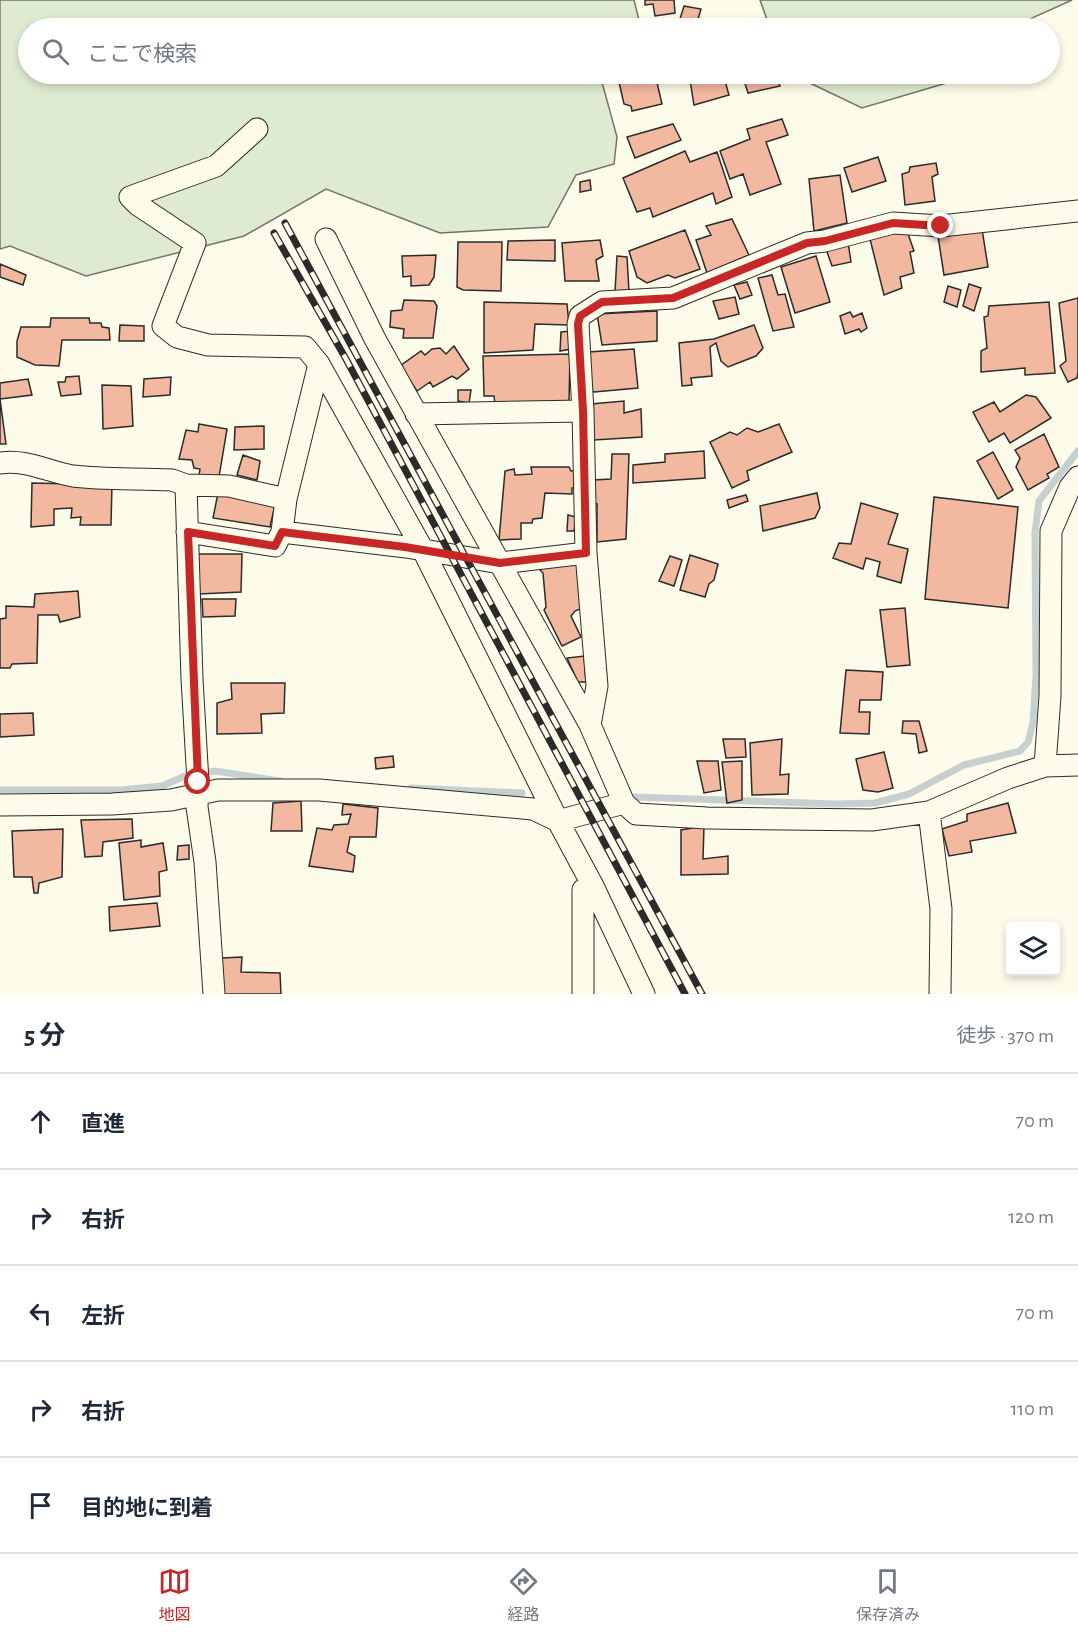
<!DOCTYPE html>
<html lang="ja">
<head>
<meta charset="utf-8">
<style>
	body { margin:0; font-family:"Alegreya Sans","Noto Sans JP",sans-serif; background:#f2f2f3; color:#1f2937 }
	.controls { position:absolute; right:18px; bottom:18px; display:grid; overflow:hidden; border-radius:6px; box-shadow:0 3px 9px #0003 }
	.controls button { width:54px; height:54px; display:grid; place-items:center; padding:0; border:0; border-bottom:2px solid #e0e1e3; background:#fff; color:#1f2937; font:30px sans-serif }
	.stop { position:absolute; width:18px; height:18px; margin:-14px; border:4px solid #c62828; border-radius:50%; background:#fff }
	.stop.end { background:#c62828; border-color:#fff; box-shadow:0 2px 6px #0008 }
	.list { margin:0; padding:0; list-style:none }
	h2 { display:flex; justify-content:space-between; align-items:center; height:78px; margin:0; padding:0 24px; font-size:26px }
	h2 small { font-size:20px; font-weight:400; color:#747a83 }
	.list li { display:grid; grid-template-columns:39px 1fr auto; gap:18px; align-items:center; box-sizing:border-box; height:96px; padding:0 24px; border-top:2px solid #e0e1e3 }
	.list b { display:block; font-size:22px; white-space:nowrap }
	.list em { font-size:20px; font-style:normal; color:#747a83 }
	.icon { flex:none; width:33px; height:33px; fill:none; stroke:currentColor; stroke-width:2; stroke-linecap:round; stroke-linejoin:round }
	.map { position:relative; flex:none; width:1078px; height:994px; overflow:hidden }
	.search { position:absolute; background:#fff; box-shadow:0 3px 9px #0003; left:18px; right:18px; top:18px; height:66px; display:flex; align-items:center; gap:15px; box-sizing:border-box; padding:0 21px; border-radius:33px; color:#747a83; font-size:22px }
	.sheet { height:558px; background:#fff }
	nav { display:flex; justify-content:space-around; align-items:center; box-sizing:border-box; height:84px; border-top:2px solid #e0e1e3; background:#fff; font-size:16px; color:#747a83 }
	nav a { display:grid; justify-items:center; gap:3px }
	nav .on { color:#c62828 }
	.map>svg:first-child { display:block }
	.green { fill:#deebd1; stroke:#74746e; stroke-width:1.5 }
	.lines { fill:none; stroke-linecap:round; stroke-linejoin:round }
	.stream { stroke:#c7d0d0; stroke-width:7 }
	.building { fill:#f2b8a0; stroke:#2b2b2b; stroke-width:1.5 }
	.minor-casing { stroke:#2b2b2b; stroke-width:23 }
	.minor { stroke:#fdfbea; stroke-width:21 }
	.rail-casing { stroke:#2b2b2b; stroke-width:7 }
	.rail { stroke:#fdfbea; stroke-width:4.5; stroke-dasharray:14; stroke-linecap:butt }
	.route { stroke:#c62828; stroke-width:8 }
</style>
</head>
<body>
<div class="map">
<svg width="1078" height="994" viewBox="0 0 1078 994">
	<rect width="100%" height="100%" fill="#fdfbea"/>
	<!-- green -->
	<path class="green" d="M 0,0 L 634,0 L 641,28 L 28,28 L 28,74 L 602,74 L 600,75 L 617,137 L 614,164 L 576,175 L 548,227 L 440,233 L 326,189 L 244,236 L 86,276 L 10,246 L 0,249 Z
		M 760,0 L 1072,0 L 1010,28 L 770,28 Z
		M 791,74 L 977,74 L 862,108 Z"/>
	<g class="lines">
		<!-- stream -->
		<path class="stream" d="M 411,788 L 522,793
			M 0,790 L 121,790 L 162,786 L 185,776 L 215,771 L 280,781
			M 635,797 L 835,804 L 875,803 L 909,794 L 964,765 L 1020,751 L 1028,742 L 1033,722 L 1036,675 L 1035,533 L 1039,501 L 1078,451"/>
	</g>
	<!-- building -->
	<path class="building" d="M 645,0 L 674,0 L 675,13 L 655,16 L 653,4 L 645,5 Z
		M 684,6 L 701,9 L 696,26 L 679,22 Z
		M 638,74 L 655,74 L 662,104 L 632,111 L 631,106 L 624,104 L 618,78 Z
		M 689,74 L 723,74 L 729,95 L 694,105 Z
		M 742,74 L 776,74 L 780,86 L 748,93 Z
		M 782,119 L 788,135 L 766,142 L 781,184 L 750,195 L 743,174 L 730,179 L 720,151 L 750,139 L 747,129 Z
		M 673,124 L 681,140 L 635,158 L 627,137 Z
		M 685,151 L 690,162 L 717,152 L 732,197 L 716,204 L 713,193 L 653,217 L 650,208 L 637,212 L 623,178 Z
		M 878,157 L 886,181 L 852,192 L 844,168 Z
		M 936,163 L 938,174 L 932,177 L 935,201 L 905,205 L 902,174 L 909,172 L 910,167 Z
		M 840,175 L 847,223 L 814,231 L 809,179 Z
		M 590,180 L 591,190 L 580,192 L 580,182 Z
		M 732,219 L 749,255 L 707,273 L 696,240 L 711,235 L 706,226 Z
		M 906,228 L 914,251 L 910,252 L 914,273 L 900,277 L 902,288 L 884,295 L 869,235 Z
		M 982,229 L 988,267 L 944,275 L 938,236 Z
		M 685,230 L 700,269 L 675,278 L 668,275 L 647,283 L 637,277 L 629,251 Z
		M 555,240 L 555,261 L 507,260 L 508,241 Z
		M 600,240 L 603,256 L 596,260 L 599,281 L 565,281 L 562,243 Z
		M 458,242 L 502,242 L 501,291 L 463,290 L 457,287 Z
		M 848,242 L 851,262 L 832,266 L 826,249 Z
		M 436,255 L 434,277 L 429,285 L 411,286 L 411,276 L 403,277 L 402,256 Z
		M 617,256 L 627,257 L 629,292 L 615,292 Z
		M 816,256 L 830,302 L 795,313 L 781,267 Z
		M 0,264 L 26,275 L 23,285 L 0,277 Z
		M 772,275 L 778,295 L 785,294 L 794,327 L 773,331 L 758,278 Z
		M 747,282 L 752,295 L 740,299 L 734,285 Z
		M 969,284 L 981,288 L 974,311 L 963,306 Z
		M 948,286 L 961,290 L 957,307 L 944,302 Z
		M 735,297 L 739,314 L 719,319 L 713,301 Z
		M 1078,298 L 1078,372 L 1077,378 L 1068,382 L 1060,366 L 1066,361 L 1059,303 Z
		M 404,300 L 434,301 L 437,306 L 433,338 L 403,338 L 404,329 L 390,327 L 391,311 L 402,310 Z
		M 484,302 L 567,304 L 569,325 L 535,324 L 533,350 L 484,353 Z
		M 1049,302 L 1055,373 L 1025,375 L 1025,368 L 981,372 L 981,351 L 987,348 L 984,317 L 988,316 L 989,306 Z
		M 657,311 L 657,341 L 602,345 L 597,314 Z
		M 850,312 L 853,317 L 862,313 L 867,328 L 861,332 L 859,329 L 845,334 L 840,316 Z
		M 51,318 L 89,318 L 90,323 L 101,323 L 102,327 L 109,328 L 110,340 L 62,340 L 59,366 L 35,365 L 17,357 L 17,341 L 21,327 L 50,327 Z
		M 120,325 L 144,326 L 144,341 L 119,341 Z
		M 754,325 L 763,348 L 756,356 L 728,367 L 721,361 L 716,343 L 710,347 L 712,376 L 691,378 L 692,385 L 682,386 L 679,343 L 714,339 Z
		M 571,331 L 571,349 L 560,351 L 561,332 Z
		M 454,346 L 469,369 L 457,379 L 452,376 L 433,387 L 430,382 L 417,391 L 400,366 L 421,351 L 425,355 L 432,349 L 440,348 L 446,354 Z
		M 634,349 L 638,388 L 594,392 L 589,388 L 588,352 Z
		M 570,354 L 569,402 L 495,404 L 494,396 L 484,396 L 483,356 Z
		M 79,376 L 81,394 L 61,396 L 58,382 L 65,382 L 66,377 Z
		M 171,377 L 170,395 L 143,397 L 144,379 Z
		M 28,379 L 32,395 L 0,399 L 6,444 L 0,444 L 0,383 Z
		M 102,385 L 131,386 L 133,426 L 103,429 Z
		M 458,390 L 471,390 L 469,403 L 458,401 Z
		M 1026,395 L 1036,397 L 1051,418 L 1010,443 L 1004,433 L 989,442 L 973,412 L 994,402 L 1000,412 Z
		M 624,401 L 624,413 L 641,409 L 642,437 L 594,440 L 591,404 Z
		M 199,424 L 227,429 L 219,477 L 199,475 L 200,469 L 194,468 L 192,460 L 179,459 L 186,430 L 198,432 Z
		M 779,424 L 792,452 L 747,471 L 749,480 L 732,488 L 710,442 L 730,432 L 737,435 L 747,428 L 758,432 Z
		M 264,426 L 264,449 L 234,450 L 235,427 Z
		M 1044,434 L 1059,467 L 1047,474 L 1049,478 L 1028,490 L 1016,467 L 1020,458 L 1015,450 Z
		M 704,451 L 705,478 L 633,483 L 633,465 L 665,462 L 665,454 Z
		M 993,452 L 1013,490 L 998,499 L 977,461 Z
		M 612,454 L 629,454 L 626,539 L 597,542 L 597,504 L 591,503 L 593,480 L 611,479 Z
		M 243,455 L 260,461 L 257,480 L 237,475 Z
		M 531,467 L 569,467 L 571,471 L 576,471 L 576,487 L 572,488 L 572,494 L 545,493 L 542,518 L 533,519 L 532,523 L 521,523 L 521,539 L 499,540 L 505,471 L 514,469 L 515,475 L 532,474 Z
		M 32,483 L 112,485 L 111,525 L 80,525 L 81,517 L 71,518 L 72,508 L 54,509 L 54,525 L 31,527 Z
		M 218,493 L 275,505 L 270,527 L 213,518 Z
		M 817,493 L 820,508 L 815,518 L 763,531 L 760,506 Z
		M 746,495 L 748,501 L 729,508 L 727,500 Z
		M 934,497 L 1018,507 L 1008,608 L 925,599 Z
		M 861,503 L 898,514 L 888,544 L 908,549 L 901,583 L 877,576 L 880,562 L 866,558 L 863,569 L 833,558 L 839,543 L 851,544 Z
		M 568,515 L 576,517 L 574,531 L 567,531 Z
		M 197,554 L 242,554 L 241,592 L 199,594 Z
		M 690,555 L 718,564 L 714,580 L 709,584 L 705,597 L 680,590 Z
		M 670,556 L 682,560 L 674,586 L 659,581 Z
		M 579,560 L 580,609 L 575,611 L 571,616 L 581,637 L 562,646 L 544,610 L 546,607 L 543,573 L 539,569 Z
		M 78,591 L 80,617 L 60,622 L 58,615 L 38,615 L 37,663 L 12,664 L 10,668 L 0,668 L 0,619 L 6,618 L 6,606 L 34,607 L 35,594 Z
		M 202,599 L 236,599 L 235,616 L 203,617 Z
		M 905,608 L 910,665 L 887,667 L 880,610 Z
		M 584,656 L 586,682 L 578,682 L 567,658 Z
		M 846,670 L 883,672 L 881,700 L 860,700 L 859,712 L 870,712 L 869,734 L 840,733 Z
		M 231,683 L 285,683 L 284,713 L 261,714 L 262,733 L 217,734 L 217,703 L 232,699 Z
		M 33,713 L 34,735 L 0,737 L 0,714 Z
		M 903,721 L 919,721 L 927,751 L 919,753 L 916,734 L 902,733 Z
		M 723,739 L 745,739 L 746,757 L 726,758 Z
		M 782,739 L 780,775 L 789,774 L 788,794 L 752,795 L 750,743 Z
		M 884,752 L 893,788 L 878,792 L 863,790 L 856,759 Z
		M 393,756 L 394,767 L 376,769 L 375,758 Z
		M 697,761 L 718,761 L 721,790 L 704,793 Z
		M 742,761 L 742,800 L 727,803 L 722,762 Z
		M 301,801 L 302,831 L 271,831 L 273,803 Z
		M 1008,803 L 1016,833 L 970,841 L 972,852 L 949,856 L 942,829 L 967,821 L 967,814 Z
		M 343,804 L 378,808 L 376,837 L 350,837 L 347,852 L 355,856 L 353,872 L 309,866 L 317,828 L 332,830 L 334,825 L 348,824 L 351,814 L 342,815 Z
		M 132,819 L 133,838 L 103,842 L 102,856 L 85,857 L 81,820 Z
		M 704,826 L 703,859 L 728,856 L 728,874 L 681,875 L 681,830 Z
		M 63,829 L 62,877 L 39,883 L 38,893 L 34,893 L 32,877 L 14,877 L 12,831 Z
		M 141,840 L 141,847 L 163,843 L 167,870 L 159,872 L 160,896 L 124,900 L 119,843 Z
		M 189,845 L 189,859 L 177,860 L 178,846 Z
		M 157,903 L 160,926 L 110,931 L 109,907 Z
		M 242,957 L 241,972 L 280,973 L 281,994 L 223,994 L 222,958 Z"/>
	<g class="lines">
		<defs>
			<path id="minor" d="M 257,129 L 216,166 L 130,197 L 138,205 L 195,243 L 163,326 L 177,337 L 208,345 L 305,347 L 319,364 L 423,550 L 558,821 L 593,886
				M 1078,211 L 941,226 L 893,223 L 825,241 L 807,243 L 673,298 L 602,302 L 580,316 L 578,324 L 583,411 L 586,553 L 597,686 L 590,725 L 624,803 L 636,814 L 707,818 L 872,820 L 929,812 L 1008,778 L 1045,766 L 1078,765
				M 326,239 L 375,339 L 590,725
				M 416,414 L 583,411
				M 0,463 C 27,459 48,472 73,476 C 105,480 139,478 172,480 L 186,485 L 229,486 L 286,499 L 282,532 L 406,547 L 500,563 L 586,553
				M 186,485 L 192,679 L 198,782 L 197,807 L 205,862 L 214,994
				M 286,499 L 319,364
				M 187,532 L 275,546 L 282,532
				M 1045,766 L 1050,696 L 1051,531 L 1070,487 L 1078,477
				M 0,805 L 112,804 L 171,800 L 218,790 L 319,790 L 533,809 L 558,821 L 624,803
				M 929,812 L 941,909 L 940,994
				M 583,994 L 583,890 L 593,886 L 644,994"/>
		</defs>
		<!-- minor casing -->
		<use href="#minor" class="minor-casing"/>
		<!-- minor -->
		<use href="#minor" class="minor"/>
		<defs>
			<path id="rail" d="M 285,223 L 702,994
				M 274,233 L 346,359 L 685,994"/>
		</defs>
		<!-- rail casing -->
		<use href="#rail" class="rail-casing"/>
		<!-- rail -->
		<use href="#rail" class="rail"/>
	</g>
	<g class="lines">
		<!-- route -->
		<path class="route" d="M 198,782 L 188,532 L 275,546 L 282,532 L 405,547 L 500,563 L 586,553 L 583,411 L 578,324 L 580,316 L 602,302 L 673,298 L 807,243 L 825,241 L 893,223 L 941,226"/>
	</g>
</svg>
<div class="controls">
<button><svg class="icon" aria-label="layers" viewBox="0 0 24 24"><path d="M12 4l9 5-9 5-9-5zM3 14l9 5 9-5"/></svg></button>
</div>
<div class="stop" style="left:198px;top:782px"></div>
<div class="stop end" style="left:941px;top:226px"></div>
<div class="search"><svg class="icon" aria-label="search" viewBox="0 0 24 24"><circle cx="10" cy="10" r="6"/><path d="M15 15l6 6"/></svg>ここで検索</div>
</div>
<section class="sheet">
<h2>5 分<small>徒歩 · 370 m</small></h2>
<ul class="list">
<li><svg class="icon" aria-label="ahead" viewBox="0 0 24 24"><path d="M12 20V5M6 11l6-6 6 6"/></svg><div><b>直進</b></div><em>70 m</em></li>
<li><svg class="icon" aria-label="right" viewBox="0 0 24 24"><path d="M7 20v-9h11M14 6l5 5-5 5"/></svg><div><b>右折</b></div><em>120 m</em></li>
<li><svg class="icon" aria-label="left" viewBox="0 0 24 24"><path d="M17 20v-9H6M10 6l-5 5 5 5"/></svg><div><b>左折</b></div><em>70 m</em></li>
<li><svg class="icon" aria-label="right" viewBox="0 0 24 24"><path d="M7 20v-9h11M14 6l5 5-5 5"/></svg><div><b>右折</b></div><em>110 m</em></li>
<li><svg class="icon" aria-label="arrive" viewBox="0 0 24 24"><path d="M6 21V4h12l-3 4 3 4H6"/></svg><div><b>目的地に到着</b></div></li>
</ul>
</section>
<nav>
<a class="on"><svg class="icon" aria-label="map" viewBox="0 0 24 24"><path d="M3 6l6-2 6 2 6-2v14l-6 2-6-2-6 2zM9 4v14M15 6v14"/></svg>地図</a>
<a><svg class="icon" aria-label="directions" viewBox="0 0 24 24"><path d="M12 3l9 9-9 9-9-9zM9 14v-3h6M13 9l2 2-2 2"/></svg>経路</a>
<a><svg class="icon" aria-label="saved" viewBox="0 0 24 24"><path d="M7 4h10v16l-5-4-5 4z"/></svg>保存済み</a>
</nav>
</body>
</html>
